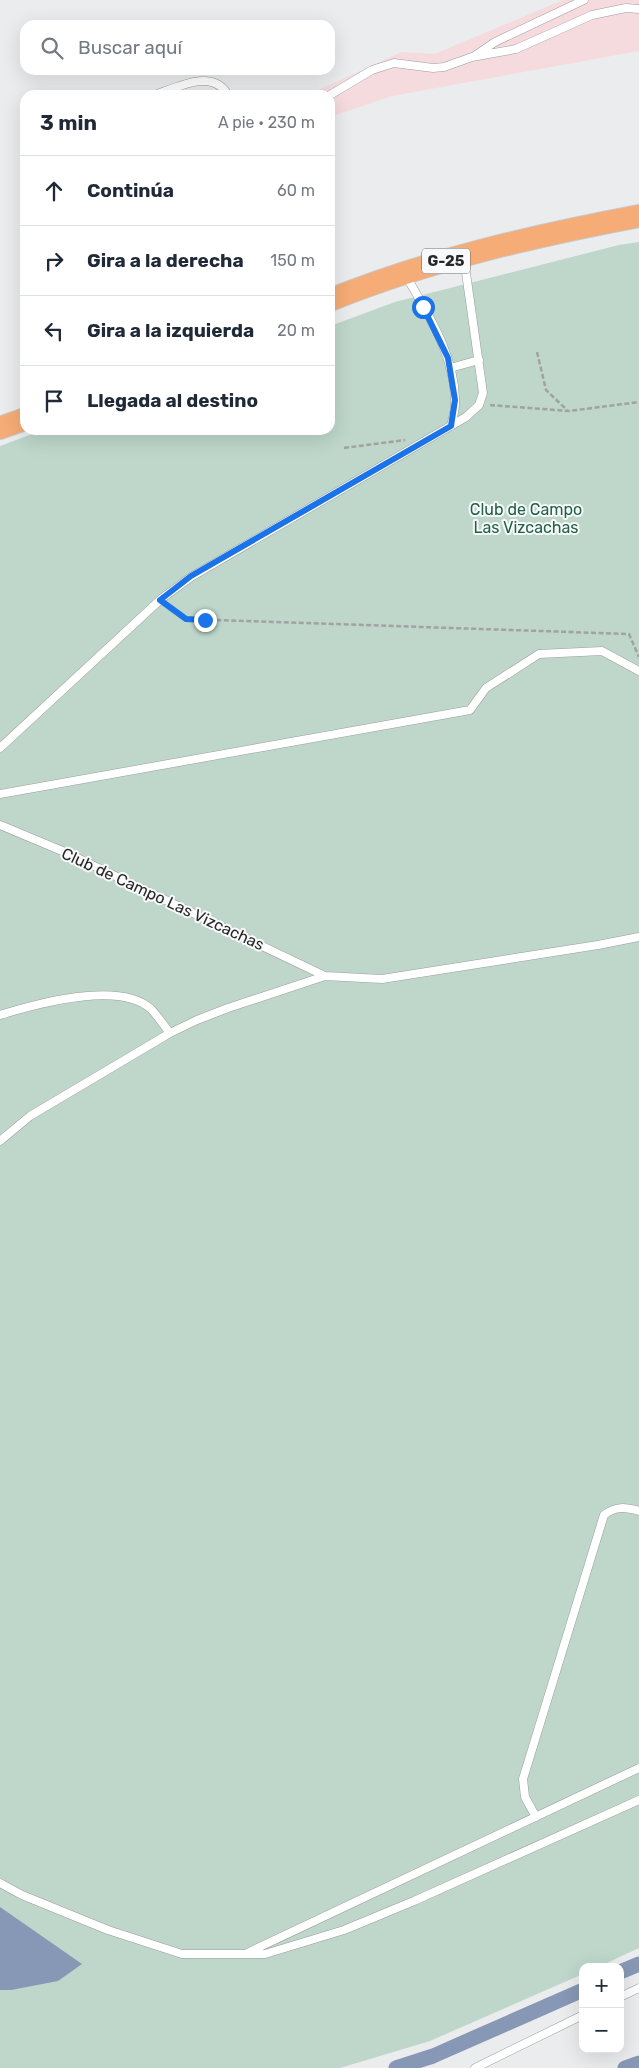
<!DOCTYPE html>
<html lang="es">
<head>
<meta charset="utf-8">
<style>
	body { margin:0; font-family:Rubik,sans-serif; background:#f6f6f7; color:#1f2937 }
	.controls { position:absolute; right:15px; bottom:15px; display:grid; overflow:hidden; border-radius:10px; box-shadow:0 5px 20px #0002 }
	.controls button { width:45px; height:45px; display:grid; place-items:center; padding:0; border:0; border-bottom:1px solid #e0e1e3; background:#fff; color:#1f2937; font:25px sans-serif }
	.stop { position:absolute; width:15px; height:15px; margin:-11px; border:4px solid #1a73e8; border-radius:50%; background:#fff }
	.stop.end { background:#1a73e8; border-color:#fff; box-shadow:0 1px 5px #0008 }
	.list { margin:0; padding:0; list-style:none }
	h2 { display:flex; justify-content:space-between; align-items:center; height:65px; margin:0; padding:0 20px; font-size:21px }
	h2 small { font-size:16px; font-weight:400; color:#747a83 }
	.list li { display:grid; grid-template-columns:32px 1fr auto; gap:15px; align-items:center; box-sizing:border-box; height:70px; padding:0 20px; border-top:1px solid #e0e1e3 }
	.list b { display:block; font-size:19px; white-space:nowrap }
	.list em { font-size:16px; font-style:normal; color:#747a83 }
	.icon { flex:none; width:28px; height:28px; fill:none; stroke:currentColor; stroke-width:2; stroke-linecap:round; stroke-linejoin:round }
	.map { position:relative; flex:none; width:639px; height:2068px; overflow:hidden }
	.search { position:absolute; background:#fff; box-shadow:0 5px 20px #0002; left:20px; top:20px; width:315px; height:55px; display:flex; align-items:center; gap:12px; box-sizing:border-box; padding:0 18px; border-radius:15px; color:#747a83; font-size:19px }
	.panel { position:absolute; background:#fff; box-shadow:0 5px 20px #0002; left:20px; top:90px; width:315px; height:345px; border-radius:15px }
	.map>svg:first-child { display:block }
	.education { fill:#f5dade }
	.green { fill:#bed7ca }
	.water { fill:#8698b5 }
	.lines { fill:none; stroke-linecap:round; stroke-linejoin:round }
	.canal { stroke:#8698b5; stroke-width:15 }
	.service-casing { stroke:#9c9d9e; stroke-width:9 }
	.primary-casing { stroke:#c7c7c7; stroke-width:24 }
	.path { stroke:#a2a2a3; stroke-width:2.5; stroke-dasharray:5 2.5; stroke-linecap:butt }
	.service { stroke:#fff; stroke-width:8 }
	.primary { stroke:#f5ac76; stroke-width:22 }
	.route { stroke:#1a73e8; stroke-width:6 }
	.labels { text-anchor:middle; dominant-baseline:central; stroke-width:4; stroke-linejoin:round; paint-order:stroke }
	.shield { fill:#f8f9fa; stroke:#666768; stroke-width:1 }
	.shield-label { font-size:15px; font-weight:bold; fill:#282829 }
	.park-label { font-size:16px; fill:#206148; stroke:#f8f9fa }
	.street-label { font-size:16px; fill:#282829; stroke:#f8f9fa }
</style>
</head>
<body>
<div class="map">
<svg width="639" height="2068" viewBox="0 0 639 2068">
	<rect width="100%" height="100%" fill="#ebeced"/>
	<!-- education -->
	<path class="education" d="M 563,0 L 639,0 L 639,51 L 392,96 L 330,117 L 330,95 L 307,95 L 402,52 L 435,54 Z"/>
	<!-- green -->
	<path class="green" d="M 639,242 L 639,1948 L 598,1967 L 583,1967 L 583,1974 L 430,2041 L 340,2068 L 0,2068 L 0,446 L 43,430 L 330,430 L 330,326 L 395,302 L 619,245 Z"/>
	<!-- water -->
	<path class="water" d="M 0,1907 L 82,1964 L 58,1981 L 11,1990 L 0,1990 Z"/>
	<g class="lines">
		<!-- canal -->
		<path class="canal" d="M 620,1972 L 639,1964
			M 396,2068 L 433,2056 L 583,1990
			M 625,2068 L 639,2063"/>
		<defs>
			<path id="service" d="M 476,55 L 495,42 L 584,0
				M 155,95 C 177,87 213,68 228,95
				M 330,95 L 372,70 L 394,63 L 433,68 L 444,67 L 472,57 L 516,49 L 592,15 L 626,8 L 639,9
				M 405,274 C 427,313 454,353 455,399 C 456,408 453,417 451,426
				M 450,368 L 479,360
				M 0,748 L 161,599 L 191,577 L 466,417 L 479,405 L 483,393 L 464,259
				M 0,794 L 470,710 L 486,688 L 539,654 L 602,651 L 639,671
				M 0,825 L 67,853 L 325,976
				M 0,1015 C 36,1004 119,980 151,1009 C 158,1016 164,1026 170,1033
				M 0,1141 L 30,1116 L 170,1033 L 197,1020 L 228,1008 L 325,976 L 382,979 L 598,945 L 639,937
				M 536,1817 L 525,1797 L 523,1779 L 604,1515 C 616,1506 625,1507 639,1511
				M 0,1883 L 22,1895 L 108,1930 L 182,1954 L 265,1954 L 344,1930 L 414,1901 L 639,1800
				M 247,1953 L 639,1768
				M 620,1997 L 639,1988
				M 475,2068 L 583,2015"/>
			<path id="primary" d="M 330,300 C 429,260 534,236 639,216
				M 0,428 L 25,419"/>
		</defs>
		<!-- service casing -->
		<use href="#service" class="service-casing"/>
		<!-- primary casing -->
		<use href="#primary" class="primary-casing"/>
		<!-- path -->
		<path class="path" d="M 537,352 L 546,390 L 567,410
			M 490,405 L 569,411 L 639,402
			M 344,448 L 405,440
			M 168,606 L 186,619 L 629,634 L 639,657"/>
		<!-- service -->
		<use href="#service" class="service"/>
		<!-- primary -->
		<use href="#primary" class="primary"/>
	</g>
	<g class="lines">
		<!-- route -->
		<path class="route" d="M 205,620 L 186,619 L 160,600 L 191,576 L 451,426 L 455,400 L 448,358 L 423,307"/>
	</g>
	<g class="labels">
		<!-- shield labels -->
		<rect class="shield" x="422" y="248.5" width="48" height="25" rx="4"/>
		<g class="shield-label">
			<text x="446" y="261">G-25</text>
		</g>
		<!-- park labels -->
		<g class="park-label">
			<text x="526" y="509">Club de Campo<tspan x="526" dy="18">Las Vizcachas</tspan></text>
		</g>
		<!-- street labels -->
		<g class="street-label">
			<text transform="translate(163 899) rotate(25)">Club de Campo Las Vizcachas</text>
		</g>
	</g>
</svg>
<div class="controls">
<button>+</button>
<button>−</button>
</div>
<div class="stop" style="left:423px;top:307px"></div>
<div class="stop end" style="left:205px;top:620px"></div>
<div class="search"><svg class="icon" aria-label="search" viewBox="0 0 24 24"><circle cx="10" cy="10" r="6"/><path d="M15 15l6 6"/></svg>Buscar aquí</div>
<section class="panel">
<h2>3 min<small>A pie · 230 m</small></h2>
<ul class="list">
<li><svg class="icon" aria-label="ahead" viewBox="0 0 24 24"><path d="M12 20V5M6 11l6-6 6 6"/></svg><div><b>Continúa</b></div><em>60 m</em></li>
<li><svg class="icon" aria-label="right" viewBox="0 0 24 24"><path d="M7 20v-9h11M14 6l5 5-5 5"/></svg><div><b>Gira a la derecha</b></div><em>150 m</em></li>
<li><svg class="icon" aria-label="left" viewBox="0 0 24 24"><path d="M17 20v-9H6M10 6l-5 5 5 5"/></svg><div><b>Gira a la izquierda</b></div><em>20 m</em></li>
<li><svg class="icon" aria-label="arrive" viewBox="0 0 24 24"><path d="M6 21V4h12l-3 4 3 4H6"/></svg><div><b>Llegada al destino</b></div></li>
</ul>
</section>
</div>
</body>
</html>
